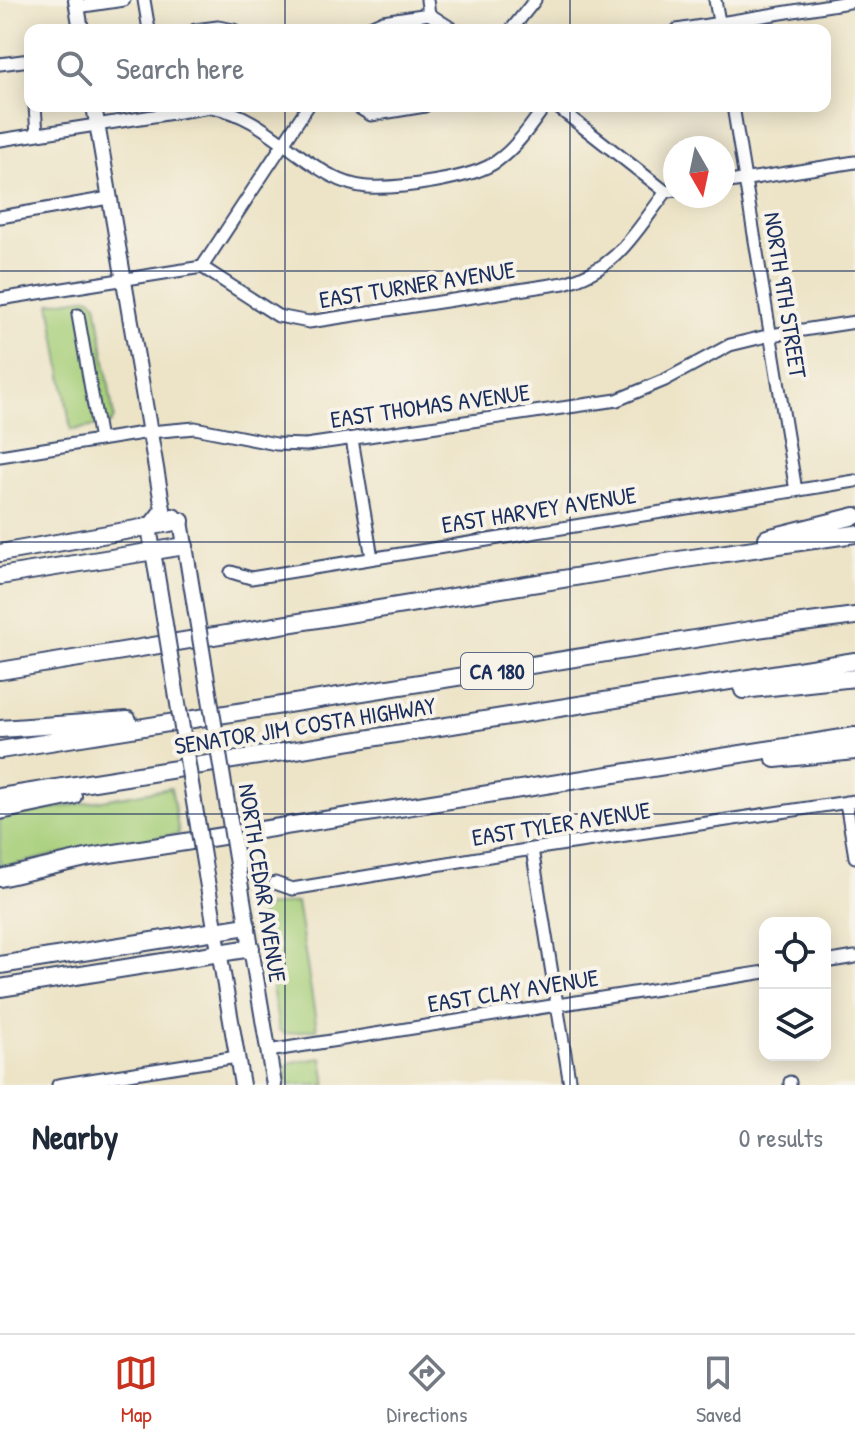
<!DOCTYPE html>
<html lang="en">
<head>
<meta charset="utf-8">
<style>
	body { margin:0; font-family:"Patrick Hand",sans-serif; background:#f6f6f7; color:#1f2937 }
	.controls { position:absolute; right:24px; bottom:24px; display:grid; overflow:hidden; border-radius:16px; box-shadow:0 4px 20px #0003 }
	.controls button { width:72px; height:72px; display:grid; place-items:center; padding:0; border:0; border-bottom:2px solid #e0e1e3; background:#fff; color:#1f2937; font:40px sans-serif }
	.compass { position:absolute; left:663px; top:136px; width:72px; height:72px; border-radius:50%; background:#fff; box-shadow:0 4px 20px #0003; rotate:171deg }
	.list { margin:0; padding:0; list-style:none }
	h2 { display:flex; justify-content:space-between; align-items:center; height:104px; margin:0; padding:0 32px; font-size:34px }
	h2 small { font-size:26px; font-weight:400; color:#747a83 }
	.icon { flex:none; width:44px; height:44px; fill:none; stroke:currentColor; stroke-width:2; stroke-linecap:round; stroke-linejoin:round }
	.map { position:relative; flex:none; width:855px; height:1085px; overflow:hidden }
	.search { position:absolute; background:#fff; box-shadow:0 4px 20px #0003; left:24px; right:24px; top:24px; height:88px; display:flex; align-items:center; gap:20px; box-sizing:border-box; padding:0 28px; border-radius:16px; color:#747a83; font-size:30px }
	.sheet { height:248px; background:#fff }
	nav { display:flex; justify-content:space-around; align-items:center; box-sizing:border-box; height:112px; border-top:2px solid #e0e1e3; background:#fff; font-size:22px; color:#747a83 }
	nav a { display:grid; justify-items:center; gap:4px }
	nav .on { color:#c8321e }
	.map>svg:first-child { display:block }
	.green { fill:#a7cf7a; stroke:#617f6c; stroke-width:2 }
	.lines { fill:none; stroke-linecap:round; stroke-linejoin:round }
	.minor-casing { stroke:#3a4a6e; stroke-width:15 }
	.major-casing { stroke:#3a4a6e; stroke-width:18 }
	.highway-casing { stroke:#3a4a6e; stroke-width:20 }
	.minor { stroke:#fff; stroke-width:11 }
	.major { stroke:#fff; stroke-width:14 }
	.highway { stroke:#fff; stroke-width:16 }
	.major-bridge-casing { stroke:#3a4a6e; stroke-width:18; stroke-linecap:butt }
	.major-bridge { stroke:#fff; stroke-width:14 }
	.grid { fill:none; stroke:#1b2f5e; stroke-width:2; stroke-opacity:0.55 }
	.labels { text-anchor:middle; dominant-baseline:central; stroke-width:8; stroke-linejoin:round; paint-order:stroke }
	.shield { fill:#f7f3e8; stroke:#5d6a87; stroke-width:2 }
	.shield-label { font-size:22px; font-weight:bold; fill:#1b2f5e }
	.street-label { font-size:24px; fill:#1b2f5e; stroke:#f7f3e8 }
</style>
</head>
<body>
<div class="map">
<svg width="855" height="1085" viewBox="0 0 855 1085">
	<rect width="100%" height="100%" fill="#f7f3e8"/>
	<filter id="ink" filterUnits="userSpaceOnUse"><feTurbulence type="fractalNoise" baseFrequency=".0125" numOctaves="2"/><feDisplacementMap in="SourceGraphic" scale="16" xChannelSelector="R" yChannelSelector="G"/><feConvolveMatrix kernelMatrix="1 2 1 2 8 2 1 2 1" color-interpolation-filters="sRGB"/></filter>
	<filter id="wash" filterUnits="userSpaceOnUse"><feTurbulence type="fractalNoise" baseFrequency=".006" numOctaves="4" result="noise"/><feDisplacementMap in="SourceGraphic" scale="32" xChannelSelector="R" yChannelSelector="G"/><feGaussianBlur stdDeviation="1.8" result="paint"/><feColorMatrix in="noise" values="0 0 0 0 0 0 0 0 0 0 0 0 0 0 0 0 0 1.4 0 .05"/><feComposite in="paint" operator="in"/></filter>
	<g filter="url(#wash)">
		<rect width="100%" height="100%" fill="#ede4c7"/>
		<!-- green -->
		<path class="green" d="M 89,297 L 96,302 L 114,418 L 110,424 L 71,430 L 50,303 Z
			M 171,788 L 179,834 L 77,850 L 0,868 L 0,818 Z
			M 297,902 L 317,1029 L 285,1034 L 279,1030 L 259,908 Z
			M 322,1058 L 326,1085 L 288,1085 L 285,1069 L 290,1063 Z"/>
	</g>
	<g filter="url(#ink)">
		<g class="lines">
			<defs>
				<path id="minor" d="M 144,0 L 149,30
					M 427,0 L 429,14
					M 715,0 L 720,27
					M 77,7 L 124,0
					M 429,14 L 454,30
					M 195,30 L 218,27 L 234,30
					M 363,30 L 383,21 L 429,14
					M 511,30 L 535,0
					M 677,30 L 855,1
					M 0,64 L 30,60
					M 35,106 L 37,134
					M 356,106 L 371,115 L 425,106
					M 556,106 L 666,192
					M 733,106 L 796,491
					M 0,140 L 211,107 C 258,114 291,155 332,176 C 343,182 355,186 367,187 C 397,189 474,179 497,161 C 517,147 531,125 545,106
					M 723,183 L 855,162
					M 0,217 L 109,198
					M 202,267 L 308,106
					M 0,299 L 202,267 L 278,316 L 309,322 L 564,283 C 618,269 634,233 666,192 L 675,190
					M 78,315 L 100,440
					M 352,439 L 372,558
					M 0,456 L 149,432 L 195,428 L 276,444 L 306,445 L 617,400 L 665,380 L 730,345 L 771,335 L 855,322
					M 231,572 L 251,578 L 855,481
					M 846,802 L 855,857
					M 532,849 L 570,1085
					M 275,883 L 292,889 L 532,849 L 855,801
					M 825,962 L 855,957
					M 268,1051 L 765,972
					M 790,1082 L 790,1085
					M 58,1085 L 237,1057"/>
				<path id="major" d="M 76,0 L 81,30
					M 94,106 L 163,509 L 149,527 L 162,606
					M 173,516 L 181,521 L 194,601
					M 238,870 L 274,1085
					M 206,875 L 242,1085"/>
				<path id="highway" d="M 767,538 L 855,516
					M 0,553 L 181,521
					M 0,576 L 185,546
					M 0,671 L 685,559 L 855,534
					M 743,690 L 855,678
					M 0,729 L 128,720
					M 0,750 L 757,629 L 855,616
					M 775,759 L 855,751
					M 0,797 L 855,661
					M 0,811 L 73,796
					M 0,878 L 90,857 L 855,736
					M 0,965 L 247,926
					M 0,988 L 251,948"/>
			</defs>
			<!-- minor casing -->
			<use href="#minor" class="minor-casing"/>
			<!-- major casing -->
			<use href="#major" class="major-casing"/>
			<!-- highway casing -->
			<use href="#highway" class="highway-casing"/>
			<!-- minor -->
			<use href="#minor" class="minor"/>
			<!-- major -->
			<use href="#major" class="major"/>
			<!-- highway -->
			<use href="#highway" class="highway"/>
			<defs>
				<path id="major-bridge" d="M 194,601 L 238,870
					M 162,606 L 206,875"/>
			</defs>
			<!-- major-bridge casing -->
			<use href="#major-bridge" class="major-bridge-casing"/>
			<!-- major-bridge -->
			<use href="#major-bridge" class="major-bridge"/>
		</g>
	</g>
	<!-- grid -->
	<path class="grid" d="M 285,0 L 285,30M 570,0 L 570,30M 285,106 L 285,1085M 570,106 L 570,1085M 0,271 L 855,271M 0,542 L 855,542M 0,814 L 855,814"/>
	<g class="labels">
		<!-- shield labels -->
		<rect class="shield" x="461" y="653" width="72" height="36" rx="6"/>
		<g class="shield-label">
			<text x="497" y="671">CA 180</text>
		</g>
		<!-- street labels -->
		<g class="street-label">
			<text transform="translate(417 284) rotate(-9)">EAST TURNER AVENUE</text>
			<text transform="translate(786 295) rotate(81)">NORTH 9TH STREET</text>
			<text transform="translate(430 405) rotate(-8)">EAST THOMAS AVENUE</text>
			<text transform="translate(539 509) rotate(-9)">EAST HARVEY AVENUE</text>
			<text transform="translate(305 725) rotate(-9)">SENATOR JIM COSTA HIGHWAY</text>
			<text transform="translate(561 823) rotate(-9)">EAST TYLER AVENUE</text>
			<text transform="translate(263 883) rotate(81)">NORTH CEDAR AVENUE</text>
			<text transform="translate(513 990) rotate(-9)">EAST CLAY AVENUE</text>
		</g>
	</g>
</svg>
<div class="controls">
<button><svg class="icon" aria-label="locate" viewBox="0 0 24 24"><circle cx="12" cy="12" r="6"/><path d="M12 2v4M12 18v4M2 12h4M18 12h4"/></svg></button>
<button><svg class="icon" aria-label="layers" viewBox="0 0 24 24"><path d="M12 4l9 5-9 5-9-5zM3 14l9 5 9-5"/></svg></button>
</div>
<svg class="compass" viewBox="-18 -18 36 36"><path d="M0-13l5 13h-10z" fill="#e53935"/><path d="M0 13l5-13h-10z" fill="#747a83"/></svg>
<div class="search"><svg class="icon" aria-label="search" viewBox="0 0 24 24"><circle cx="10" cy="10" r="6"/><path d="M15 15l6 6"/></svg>Search here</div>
</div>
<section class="sheet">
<h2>Nearby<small>0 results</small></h2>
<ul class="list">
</ul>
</section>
<nav>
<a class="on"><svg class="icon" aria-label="map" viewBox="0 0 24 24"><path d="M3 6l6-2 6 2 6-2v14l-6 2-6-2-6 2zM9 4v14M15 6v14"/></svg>Map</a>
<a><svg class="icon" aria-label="directions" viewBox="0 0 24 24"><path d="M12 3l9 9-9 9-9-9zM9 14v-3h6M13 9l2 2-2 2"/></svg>Directions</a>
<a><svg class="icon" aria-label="saved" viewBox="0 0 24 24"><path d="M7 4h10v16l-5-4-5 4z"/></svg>Saved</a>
</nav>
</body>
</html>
